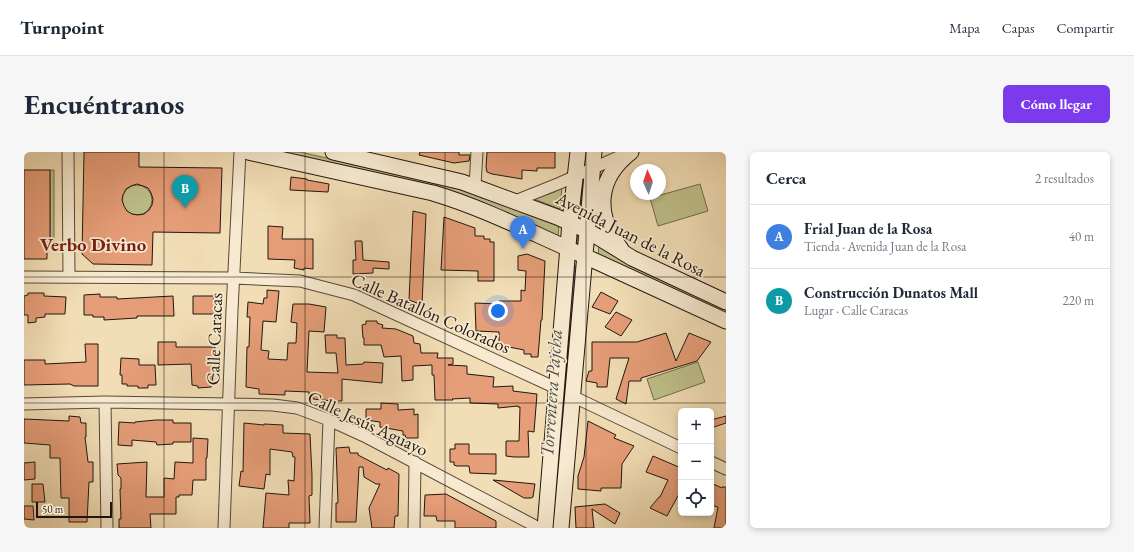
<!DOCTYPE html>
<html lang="es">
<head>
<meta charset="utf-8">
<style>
	body { margin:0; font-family:"EB Garamond",serif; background:#f6f6f7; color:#1f2937 }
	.controls { position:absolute; right:12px; bottom:12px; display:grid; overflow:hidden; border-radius:6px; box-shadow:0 2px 6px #0003 }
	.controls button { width:36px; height:36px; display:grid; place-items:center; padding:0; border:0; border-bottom:1px solid #e0e1e3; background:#fff; color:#1f2937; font:20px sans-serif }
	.compass { position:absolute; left:606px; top:12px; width:36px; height:36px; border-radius:50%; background:#fff; box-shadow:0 2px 6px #0003; rotate:357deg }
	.scale { position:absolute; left:12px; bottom:10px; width:76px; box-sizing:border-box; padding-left:4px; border:2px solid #21160f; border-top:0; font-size:11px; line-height:14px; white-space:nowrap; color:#21160f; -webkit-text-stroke:3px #f7ead0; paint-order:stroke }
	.you { position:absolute; left:474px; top:159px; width:14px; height:14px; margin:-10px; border:3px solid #fff; border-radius:50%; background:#1a73e8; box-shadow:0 0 0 6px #1a73e833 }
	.badge { display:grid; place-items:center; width:26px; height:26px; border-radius:50%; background:#7c3aed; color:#fff; font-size:13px; font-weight:700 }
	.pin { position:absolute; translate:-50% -33px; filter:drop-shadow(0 1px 2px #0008) }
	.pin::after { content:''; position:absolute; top:21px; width:14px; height:12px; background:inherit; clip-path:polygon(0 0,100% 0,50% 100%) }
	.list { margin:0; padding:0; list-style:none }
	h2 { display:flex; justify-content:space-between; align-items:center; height:52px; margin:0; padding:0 16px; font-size:17px }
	h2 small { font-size:13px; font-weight:400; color:#747a83 }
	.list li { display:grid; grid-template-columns:26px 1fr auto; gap:12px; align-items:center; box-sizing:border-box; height:64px; padding:0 16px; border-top:1px solid #e0e1e3 }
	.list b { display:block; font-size:15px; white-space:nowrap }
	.list p { margin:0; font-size:13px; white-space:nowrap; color:#747a83 }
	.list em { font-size:13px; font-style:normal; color:#747a83 }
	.icon { flex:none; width:22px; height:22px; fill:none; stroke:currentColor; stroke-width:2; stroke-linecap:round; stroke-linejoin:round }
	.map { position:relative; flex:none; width:702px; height:376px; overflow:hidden; border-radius:6px }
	header { display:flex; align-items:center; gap:24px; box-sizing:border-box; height:56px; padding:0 20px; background:#fff; border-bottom:1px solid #e0e1e3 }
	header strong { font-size:19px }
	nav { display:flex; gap:22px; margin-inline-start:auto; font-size:14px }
	.intro { display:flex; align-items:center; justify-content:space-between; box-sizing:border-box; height:96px; padding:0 24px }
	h1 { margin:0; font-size:28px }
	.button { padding:10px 18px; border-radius:6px; background:#7c3aed; color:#fff; font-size:14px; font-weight:700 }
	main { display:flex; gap:24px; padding:0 24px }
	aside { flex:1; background:#fff; border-radius:6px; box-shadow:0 2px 6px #0003 }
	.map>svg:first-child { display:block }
	.green { fill:#bfc08b; stroke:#706b4d }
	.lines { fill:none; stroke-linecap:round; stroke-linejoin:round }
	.stream { stroke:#6d7874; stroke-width:3 }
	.building { fill:#e69e78; stroke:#21160f; fill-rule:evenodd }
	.street-casing { stroke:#554839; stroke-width:13 }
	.secondary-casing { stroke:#21160f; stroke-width:17 }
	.street { stroke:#f7ead0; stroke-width:11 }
	.secondary { stroke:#f7ead0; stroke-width:15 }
	.grid { fill:none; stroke:#21160f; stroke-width:1; stroke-opacity:0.55 }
	.labels { text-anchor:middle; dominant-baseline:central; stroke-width:3.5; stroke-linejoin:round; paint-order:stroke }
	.street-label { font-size:18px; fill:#21160f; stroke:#f7ead0 }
	.neighbourhood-label { font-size:19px; font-weight:bold; fill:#7a1f14; stroke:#f7ead0 }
	.water-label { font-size:19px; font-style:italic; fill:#4d4f4a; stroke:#f7ead0 }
</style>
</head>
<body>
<header>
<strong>Turnpoint</strong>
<nav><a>Mapa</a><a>Capas</a><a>Compartir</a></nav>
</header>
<div class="intro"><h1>Encuéntranos</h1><a class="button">Cómo llegar</a></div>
<main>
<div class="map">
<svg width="702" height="376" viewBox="0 0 702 376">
	<rect width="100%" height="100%" fill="#f2deb6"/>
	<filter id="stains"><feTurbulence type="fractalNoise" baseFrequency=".005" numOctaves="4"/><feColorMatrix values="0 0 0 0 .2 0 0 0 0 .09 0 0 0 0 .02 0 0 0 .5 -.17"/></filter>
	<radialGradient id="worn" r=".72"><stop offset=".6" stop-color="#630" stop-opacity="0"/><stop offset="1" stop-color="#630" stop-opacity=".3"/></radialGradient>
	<!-- green -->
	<path class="green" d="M 256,0 L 276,0 L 414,31 L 440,38 L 535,73 L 534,85 C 496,67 459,48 418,36 Z
		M 26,18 L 30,18 L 30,92 L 26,92 Z
		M 676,32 L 684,59 L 634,74 L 626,46 Z
		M98 48a15 15 0 1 1 30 0a15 15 0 1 1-30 0Z
		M 538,35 L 536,57 L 510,47 L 531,40 Z
		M 575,93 L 604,112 L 702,158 L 702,162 L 574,104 Z
		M 674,210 L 681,230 L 630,248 L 623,227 Z"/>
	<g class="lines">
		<!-- stream -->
		<path class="stream" d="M 561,9 L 562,0
			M 556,62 L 559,29
			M 552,93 L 553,83
			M 543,226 L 551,114"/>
	</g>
	<!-- building -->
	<path class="building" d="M 60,0 L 115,0 L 115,15 L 198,16 L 196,81 L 129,80 L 128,113 L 69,112 L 58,102 ZM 113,32 L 119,34 L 124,36 L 127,41 L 129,47 L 128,53 L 125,58 L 120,62 L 114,63 L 108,62 L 103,59 L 100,54 L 98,48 L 99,43 L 102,37 L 107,34 Z
		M 396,0 L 435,0 L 435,3 L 446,3 L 445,9 L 430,11 L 395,3 Z
		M 463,0 L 531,0 L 531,16 L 513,16 L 513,19 L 498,18 L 498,27 L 468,22 L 463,20 L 462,15 Z
		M 0,18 L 26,18 L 26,95 L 23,95 L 23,107 L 0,107 Z
		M 267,25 L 283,27 L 283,28 L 305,32 L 304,40 L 266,38 Z
		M 389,59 L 402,62 L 398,153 L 385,148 Z
		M 420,65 L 451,76 L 451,84 L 460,84 L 460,87 L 466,87 L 466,90 L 470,90 L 470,129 L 454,129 L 454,119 L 417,118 Z
		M 244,74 L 259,75 L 258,87 L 289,87 L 289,117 L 280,116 L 280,118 L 270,116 L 271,108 L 244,107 Z
		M 331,89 L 338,89 L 339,108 L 365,110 L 365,117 L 349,116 L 349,121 L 329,122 L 329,108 L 332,108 Z
		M 503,102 L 521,109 L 518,168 L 517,168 L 514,205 L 507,205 L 507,202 L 500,202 L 500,198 L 475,193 L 475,180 L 452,179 L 451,151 L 475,152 L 475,149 L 497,149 L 497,138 L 501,139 L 502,119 L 494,118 L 494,104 Z
		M 243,138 L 255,139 L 252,170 L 239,169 L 237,198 L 245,199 L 244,207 L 263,208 L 264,191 L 272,191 L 273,171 L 267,170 L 269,152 L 285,152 L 302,155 L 300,180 L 285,179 L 283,220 L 314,221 L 312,201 L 302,201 L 301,183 L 313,183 L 313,186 L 321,186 L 322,213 L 339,212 L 340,210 L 359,211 L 358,231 L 318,227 L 318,249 L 309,249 L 289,247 L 289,244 L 285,244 L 285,240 L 261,239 L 261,243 L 235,242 L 235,237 L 222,235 L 223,195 L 225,195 L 226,165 L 223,165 L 224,150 L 239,152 L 240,146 L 243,146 Z
		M 577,140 L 594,149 L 586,162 L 568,155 Z
		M 4,141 L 20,141 L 20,144 L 42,145 L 41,162 L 21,162 L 21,165 L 12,166 L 12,170 L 4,171 L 4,163 L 0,163 L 0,144 L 4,143 Z
		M 76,142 L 76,145 L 93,145 L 93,147 L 149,144 L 150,164 L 113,164 L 113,166 L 80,168 L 80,165 L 69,165 L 69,163 L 60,163 L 60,143 Z
		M 169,144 L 190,144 L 191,162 L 169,162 Z
		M 592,160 L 608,168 L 597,184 L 581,175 Z
		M 342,169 L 353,169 L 353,171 L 359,173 L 358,176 L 372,177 L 389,184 L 390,191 L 396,192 L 397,201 L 414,201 L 413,206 L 429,206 L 429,212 L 424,213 L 443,214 L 443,222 L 470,225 L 469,235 L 489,234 L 489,239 L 513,242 L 510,280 L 504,279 L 505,305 L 490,305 L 482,304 L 482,289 L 495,289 L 496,255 L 494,255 L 494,254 L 474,256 L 474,252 L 446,251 L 446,246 L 428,247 L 429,248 L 411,248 L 410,223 L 408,223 L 408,213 L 389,214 L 389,228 L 378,229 L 377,204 L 360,205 L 357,193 L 340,193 L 340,186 L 339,186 L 338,173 L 342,172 Z
		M 642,181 L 652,209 L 665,181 L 687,190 L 673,209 L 617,226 L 617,229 L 605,229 L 602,252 L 592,247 L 605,206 L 586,206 L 583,235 L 573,235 L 573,231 L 562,229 L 565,219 L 568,219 L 568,190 L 613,190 Z
		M 134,190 L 152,190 L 152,195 L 191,195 L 191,213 L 187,235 L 174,236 L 174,234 L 168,233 L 167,212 L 134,213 Z
		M 61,192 L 74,192 L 74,234 L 50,234 L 46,232 L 0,233 L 0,208 L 21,208 L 21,212 L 62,210 Z
		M 97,206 L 115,207 L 115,213 L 131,213 L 132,233 L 124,233 L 124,236 L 114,236 L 114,234 L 103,234 L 103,232 L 98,232 L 98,223 L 96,223 Z
		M 357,251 L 374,252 L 374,258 L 390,257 L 390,263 L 394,262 L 394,286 L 382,286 L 381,283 L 379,283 L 379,279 L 356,275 L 356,270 L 342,268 L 342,257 L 357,257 Z
		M 45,264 L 56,265 L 57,271 L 62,271 L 62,285 L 61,285 L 64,310 L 69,310 L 69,330 L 65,330 L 63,370 L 45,370 L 45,346 L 37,346 L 36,306 L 26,306 L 26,293 L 0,291 L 0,267 L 45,269 Z
		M 702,264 L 702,271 L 687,276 L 687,268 Z
		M 132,268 L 149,268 L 149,271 L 167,271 L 167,290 L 149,290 L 149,292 L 133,293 L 132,290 L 108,288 L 108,294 L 94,293 L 95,270 L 111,271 L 111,270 Z
		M 564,269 L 592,283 L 590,286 L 610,294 L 598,312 L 597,336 L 577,336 L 577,339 L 554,337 L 554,324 L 560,305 Z
		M 220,271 L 240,273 L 240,272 L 259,273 L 259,281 L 286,282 L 288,323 L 288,343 L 285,344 L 286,371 L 265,371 L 265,376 L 239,376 L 242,341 L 265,343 L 264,328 L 270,329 L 271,305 L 269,305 L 268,300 L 246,297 L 246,323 L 242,322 L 240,337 L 215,334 L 217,319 L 219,320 Z
		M 169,286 L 184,287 L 183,306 L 182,306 L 182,328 L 169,328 L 168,343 L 155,343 L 155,345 L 152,345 L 152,362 L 126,362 L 127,376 L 95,376 L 95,367 L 97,367 L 96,337 L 97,337 L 97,326 L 94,323 L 93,312 L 123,310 L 122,345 L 140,345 L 140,326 L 150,327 L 151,310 L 169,311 Z
		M 431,292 L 445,292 L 445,302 L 472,302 L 472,322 L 446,321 L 445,314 L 433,314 L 430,313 L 430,310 L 426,310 L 426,297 L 431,297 Z
		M 325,295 L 326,301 L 334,301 L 334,303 L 363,318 L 364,316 L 375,322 L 374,364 L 371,364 L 370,376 L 348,376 L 345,356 L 356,332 L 352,332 L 340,325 L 339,315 L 335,315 L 332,370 L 312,370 L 312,351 L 314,351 L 312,296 Z
		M 629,304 L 657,316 L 657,343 L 655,342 L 643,364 L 626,356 L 635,345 L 636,345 L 644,328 L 622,320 Z
		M 11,310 L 11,327 L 0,328 L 0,311 Z
		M 469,328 L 511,332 L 509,345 L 507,346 L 500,346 Z
		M 687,331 L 698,336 L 698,335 L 702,335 L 702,376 L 690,376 L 694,355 L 687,353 Z
		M 8,332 L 19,332 L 21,350 L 8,350 Z
		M 422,342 L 472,369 L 472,376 L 431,376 L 431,369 L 413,369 L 412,364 L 400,364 L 401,343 Z
		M 581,352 L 596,361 L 591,372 L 568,357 L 570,376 L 552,376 L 551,355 Z
		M 0,354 L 9,354 L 10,368 L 0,367 Z"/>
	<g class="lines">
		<defs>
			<path id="street" d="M 44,0 L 45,124
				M 451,34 L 453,0
				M 491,49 L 536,31 L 601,2
				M 0,125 L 210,126 L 276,129 L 330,143 L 532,236
				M 548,244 L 657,296
				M 81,250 L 83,376
				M 0,252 L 81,250 L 205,252 L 249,253 L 273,256 L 305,268 L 340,284 L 515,376
				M 687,310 L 702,317
				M 200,376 L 208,158 L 216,0
				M 301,376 L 305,268
				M 390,376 L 391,310"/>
			<path id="secondary" d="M 224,0 L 409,41 C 456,55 500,77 545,97 L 702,169
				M 309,0 L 438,30 L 533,65 L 564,79 L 608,106 L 702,150
				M 597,97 C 571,63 572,27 607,0
				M 521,376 L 546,70 L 554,0
				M 537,376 L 570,0"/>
		</defs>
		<!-- street casing -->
		<use href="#street" class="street-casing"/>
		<!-- secondary casing -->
		<use href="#secondary" class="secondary-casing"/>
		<!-- street -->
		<use href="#street" class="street"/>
		<!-- secondary -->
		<use href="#secondary" class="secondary"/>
	</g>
	<!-- grid -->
	<path class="grid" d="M 140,0 L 140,376M 281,0 L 281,376M 421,0 L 421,376M 562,0 L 562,376M 0,125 L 702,125M 0,251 L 702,251"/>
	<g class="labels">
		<!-- street labels -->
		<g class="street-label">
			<text transform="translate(607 82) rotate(27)">Avenida Juan de la Rosa</text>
			<text transform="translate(407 161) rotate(24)">Calle Batallón Colorados</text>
			<text transform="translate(190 187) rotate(-88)">Calle Caracas</text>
			<text transform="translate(344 271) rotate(25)">Calle Jesús Aguayo</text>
		</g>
		<!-- neighbourhood labels -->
		<g class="neighbourhood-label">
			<text x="69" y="92">Verbo Divino</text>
		</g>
		<!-- water labels -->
		<g class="water-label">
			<text transform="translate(527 241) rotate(-86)">Torrentera Pajcha</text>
		</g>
	</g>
	<rect width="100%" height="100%" filter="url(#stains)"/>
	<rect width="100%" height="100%" fill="url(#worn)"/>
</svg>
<div class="controls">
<button>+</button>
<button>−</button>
<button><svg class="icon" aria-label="locate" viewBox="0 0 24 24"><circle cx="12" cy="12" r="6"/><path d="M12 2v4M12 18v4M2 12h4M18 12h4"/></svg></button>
</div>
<svg class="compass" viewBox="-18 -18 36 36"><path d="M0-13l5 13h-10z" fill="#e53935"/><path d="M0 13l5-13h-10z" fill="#747a83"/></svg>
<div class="scale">50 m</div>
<div class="you"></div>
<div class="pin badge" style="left:499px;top:97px;background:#3f7fe0">A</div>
<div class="pin badge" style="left:161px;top:56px;background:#0f9aa8">B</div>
</div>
<aside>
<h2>Cerca<small>2 resultados</small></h2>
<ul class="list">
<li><span class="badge" style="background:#3f7fe0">A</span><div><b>Frial Juan de la Rosa</b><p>Tienda · Avenida Juan de la Rosa</p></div><em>40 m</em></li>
<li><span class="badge" style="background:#0f9aa8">B</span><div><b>Construcción Dunatos Mall</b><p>Lugar · Calle Caracas</p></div><em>220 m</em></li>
</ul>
</aside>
</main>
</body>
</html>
